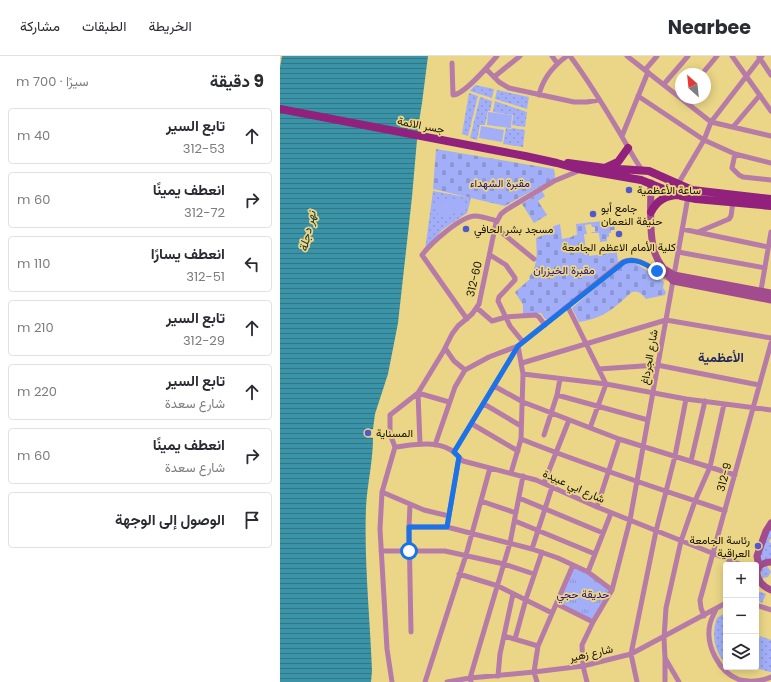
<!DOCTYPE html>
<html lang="ar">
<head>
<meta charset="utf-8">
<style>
	body { margin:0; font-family:Poppins,Vazirmatn,sans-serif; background:#f2f2f3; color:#2b2b33; direction:rtl }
	.controls { position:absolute; right:12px; bottom:12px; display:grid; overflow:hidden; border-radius:4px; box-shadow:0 2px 10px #0003 }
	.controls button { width:36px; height:36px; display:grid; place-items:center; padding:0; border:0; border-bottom:1px solid #e1e1e2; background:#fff; color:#2b2b33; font:20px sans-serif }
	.compass { position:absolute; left:395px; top:12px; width:36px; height:36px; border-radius:50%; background:#fff; box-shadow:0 2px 10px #0003; rotate:333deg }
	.stop { position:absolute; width:12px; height:12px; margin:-9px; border:3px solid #1a73e8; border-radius:50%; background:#fff }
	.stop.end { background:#1a73e8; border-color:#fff; box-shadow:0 1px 4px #0008 }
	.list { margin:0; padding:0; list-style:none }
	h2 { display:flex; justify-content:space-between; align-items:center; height:52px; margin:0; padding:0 16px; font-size:17px }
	h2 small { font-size:13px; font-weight:400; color:#7c7c81 }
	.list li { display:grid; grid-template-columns:26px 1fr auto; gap:12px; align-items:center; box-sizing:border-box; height:56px; margin:0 8px 8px; padding:0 8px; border:1px solid #e1e1e2; border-radius:4px }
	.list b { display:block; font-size:15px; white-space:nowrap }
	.list p { margin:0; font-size:13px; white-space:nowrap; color:#7c7c81 }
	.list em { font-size:13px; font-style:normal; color:#7c7c81 }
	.icon { flex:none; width:22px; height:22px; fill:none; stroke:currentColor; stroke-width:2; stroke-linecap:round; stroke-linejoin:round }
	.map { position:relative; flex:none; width:491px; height:626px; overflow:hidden; direction:ltr }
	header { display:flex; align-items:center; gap:24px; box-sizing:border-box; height:56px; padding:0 20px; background:#fff; border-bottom:1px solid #e1e1e2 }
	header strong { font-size:19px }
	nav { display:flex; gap:22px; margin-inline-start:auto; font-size:14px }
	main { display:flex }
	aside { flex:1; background:#fff }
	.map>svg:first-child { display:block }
	.grass { fill:url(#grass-dots) }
	.cemetery { fill:url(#cemetery-stones) }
	.park { fill:url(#park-tufts) }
	.pitch { fill:#a2aff8 }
	.water { fill:url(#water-rules) }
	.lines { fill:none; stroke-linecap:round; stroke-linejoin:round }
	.street { stroke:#b67ba7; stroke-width:5 }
	.secondary { stroke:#a24c8f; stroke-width:7 }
	.primary { stroke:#91217d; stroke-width:8 }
	.route { stroke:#1a73e8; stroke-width:5 }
	.poi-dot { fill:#5157cd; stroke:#ead686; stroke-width:1.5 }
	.labels { text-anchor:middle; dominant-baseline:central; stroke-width:3.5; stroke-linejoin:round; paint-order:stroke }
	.street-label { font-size:11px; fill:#161000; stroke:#ead686 }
	.park-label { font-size:11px; fill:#230e86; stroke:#ead686 }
	.poi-label { font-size:11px; fill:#161000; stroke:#ead686; text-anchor:start }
	.water-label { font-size:12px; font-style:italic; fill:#122e35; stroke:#ead686 }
	.quarter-label { font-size:13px; font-weight:bold; fill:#22255e; stroke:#ead686 }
</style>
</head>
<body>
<header>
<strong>Nearbee</strong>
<nav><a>الخريطة</a><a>الطبقات</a><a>مشاركة</a></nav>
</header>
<main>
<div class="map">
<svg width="491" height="626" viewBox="0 0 491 626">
	<defs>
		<pattern id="grass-dots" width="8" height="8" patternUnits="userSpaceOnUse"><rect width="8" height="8" fill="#a2aff8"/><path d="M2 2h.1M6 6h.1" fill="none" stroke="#8b96d3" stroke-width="1.8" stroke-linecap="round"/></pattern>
		<pattern id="cemetery-stones" width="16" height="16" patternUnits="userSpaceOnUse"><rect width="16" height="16" fill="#a2aff8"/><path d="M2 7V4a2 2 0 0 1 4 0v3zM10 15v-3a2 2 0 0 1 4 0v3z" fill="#8b96d3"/></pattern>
		<pattern id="park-tufts" width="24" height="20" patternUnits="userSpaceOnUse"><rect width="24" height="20" fill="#a2aff8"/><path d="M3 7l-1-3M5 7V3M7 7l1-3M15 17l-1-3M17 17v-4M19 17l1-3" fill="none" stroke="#8b96d3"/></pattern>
		<pattern id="water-rules" width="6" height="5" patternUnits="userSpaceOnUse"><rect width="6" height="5" fill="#3b93a8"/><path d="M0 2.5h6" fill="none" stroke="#317786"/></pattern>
	</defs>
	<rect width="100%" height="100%" fill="#ead686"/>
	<!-- grass -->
	<path class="grass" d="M 195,29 L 214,33 L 212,42 L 190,35 Z
		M 217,34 L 249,41 L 247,53 L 215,43 Z
		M 189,37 L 198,40 L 188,80 L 182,78 Z
		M 200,41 L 212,45 L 210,55 L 208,55 L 205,69 L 200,69 L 197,84 L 190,82 Z
		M 215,45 L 247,56 L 245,71 L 232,69 L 233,59 L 213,56 Z
		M 226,72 L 231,73 L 232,72 L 245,74 L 243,91 L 223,88 Z
		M 153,135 L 191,142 L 187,157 L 162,174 L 145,194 Z
		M 491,469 L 491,481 L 489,486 L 491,487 L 491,503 L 482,507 L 478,502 Z
		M 487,510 L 491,516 L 488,521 L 482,522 L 481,514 Z
		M 478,536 L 481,536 L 486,538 L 482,547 L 476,543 L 476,538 Z
		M 443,558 L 446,558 L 446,608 C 434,595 431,578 437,562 Z
		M 480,580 L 491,584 L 491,616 L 490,616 L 473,611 L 476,611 L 476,593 Z"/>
	<!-- cemetery -->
	<path class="cemetery" d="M 156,93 L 274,113 L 275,122 L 225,150 L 153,133 Z
		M 262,135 L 265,140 L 258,145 L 267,159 L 254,167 L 242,148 Z
		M 323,165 L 324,171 L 335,170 L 335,174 L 331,174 L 331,177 L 329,177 L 329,181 L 327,181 L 327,185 L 320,186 L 319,177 L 312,177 L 311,176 L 315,176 L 315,171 L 312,171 L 311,168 L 305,169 L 307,178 L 304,178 L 306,196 L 309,196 L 309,200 L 337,196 L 338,206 L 287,249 L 268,263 L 265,263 L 261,257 L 243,258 L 243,249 L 235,236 L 250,223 L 249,221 C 258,210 257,196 256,182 L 266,178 L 274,170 L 280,168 L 282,183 L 292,181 L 292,180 L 297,179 L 296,168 Z
		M 350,206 L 357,208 L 384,226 L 383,232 L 386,236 L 385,239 L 366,243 C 361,237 359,235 352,236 C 333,253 324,262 299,266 L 292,252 L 342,209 Z"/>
	<!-- park -->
	<path class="park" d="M 293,509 L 332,534 L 313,566 L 279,549 L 279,542 Z"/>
	<!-- pitch -->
	<path class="pitch" d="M 208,56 L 232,59 L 231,72 L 207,69 Z
		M 201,70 L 224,74 L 222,86 L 199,82 Z
		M 184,142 L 186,156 L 158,160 L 157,146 Z"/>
	<!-- water -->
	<path class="water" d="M 2,0 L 148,0 L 142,47 L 138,72 L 132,141 L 118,267 L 108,318 L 95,358 L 93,373 L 89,374 L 85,378 L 87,381 L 93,382 C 93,406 87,429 86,452 C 84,506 90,561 92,615 L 91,626 L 0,626 L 0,11 Z"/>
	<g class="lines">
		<!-- street -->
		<path class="street" d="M 272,0 L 277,7
			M 290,0 C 309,25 325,52 341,79 C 348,91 354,103 362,114
			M 347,0 L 431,66 L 491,80
			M 452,0 L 491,55
			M 479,1 L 491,19
			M 172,7 L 173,39 C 184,39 209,9 217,0
			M 206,13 L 219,26 L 229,32 L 294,46 L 307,46 L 319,44
			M 365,14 L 377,0
			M 422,18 L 437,0
			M 214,21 L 240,0
			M 384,28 L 408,0
			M 259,39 C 263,22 273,10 287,0
			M 358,40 L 424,84 L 455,98 L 491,107
			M 453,71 L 480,39
			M 342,80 L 368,16
			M 455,98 L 452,112 L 459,119 L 463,121 L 491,124
			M 398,128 L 424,84 L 431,66 L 482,0
			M 215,171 L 254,203
			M 402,173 L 488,191
			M 418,176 L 449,163 L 451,160 L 453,146
			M 398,196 L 485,212
			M 210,199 L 226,209 L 235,222 L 235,224 L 219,241 L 218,245 L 230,270 L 243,286
			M 481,234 L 491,176
			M 288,251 L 326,328 L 310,372
			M 197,252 L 212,265 L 226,261 L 256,259 L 259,261 L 265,269
			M 187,263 L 142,199 C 151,187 181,160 195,160 C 202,160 210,163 217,165
			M 165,292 L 174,305 L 185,314
			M 242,307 L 386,264 L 491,282
			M 319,313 L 377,309 L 479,329
			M 243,318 L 326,328 L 406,343 L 491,354
			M 214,330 L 243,346 L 339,383 L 455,419
			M 277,339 L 368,364
			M 204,348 L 241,370
			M 192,368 L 238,395
			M 264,379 L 277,339 L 280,323
			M 241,383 C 308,410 377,432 445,455
			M 140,388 L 138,337 L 163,296 L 172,278 L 178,270 L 192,258 L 199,248 L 216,167 L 221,158 L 226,154 L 274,125 L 296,116 L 298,113
			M 155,389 L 175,331 L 185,314 L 209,301 L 238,290
			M 115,391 C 133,389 154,384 171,394 C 176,397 178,401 183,405 L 256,424 L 317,451 L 462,509
			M 115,391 L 110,378 L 110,359 L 138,337 L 169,346
			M 174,396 L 238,290 L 341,207 C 359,196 376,218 392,224
			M 411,405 L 425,345
			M 231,417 L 241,383 L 243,318 L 238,290
			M 264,427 L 289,364
			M 102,436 L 144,454 L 169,460
			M 239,442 L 323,477
			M 201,445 L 236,457
			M 130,449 L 129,471 L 131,576
			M 317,451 L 339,383
			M 235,465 L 315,498
			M 129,471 L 167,471 L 252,493 L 278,502 L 308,516 L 332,534
			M 167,471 L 179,401
			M 252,493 L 272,431
			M 101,495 L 165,495 L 224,508 L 254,518
			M 308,516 L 331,457
			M 179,518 L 218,530 L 272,557
			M 277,548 L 313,566
			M 476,549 L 491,554
			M 436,553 C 434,558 431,563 430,568 C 425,589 439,617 460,624 C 470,626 482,625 491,621
			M 424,560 L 421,552 L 420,544 L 491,287
			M 224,580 L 258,590
			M 235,583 L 246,543 L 262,496
			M 385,603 L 385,626
			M 218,620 L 220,598 L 233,538
			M 112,626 L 107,593 L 100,473 L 102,436 L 115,391
			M 145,626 L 186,499 L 210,412
			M 167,626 L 190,622 L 254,616 L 303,610 L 351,598 L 446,547
			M 191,626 L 190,622 L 230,487 L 243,420
			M 257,626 L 254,616 L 258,590 L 293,509
			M 307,626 L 303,610 L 302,589 L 313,566 L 332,534 L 350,464 L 408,141
			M 357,626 L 351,598 L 376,475 L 395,400 L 406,343
			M 399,626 L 385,602 L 384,582 L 386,552 L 401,485 L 415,445 L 430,411 L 444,348"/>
		<!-- secondary -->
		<path class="secondary" d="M 371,127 C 371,148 369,170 373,190 C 375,203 385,215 393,225 L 491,244
			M 386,214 L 394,219 L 491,237
			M 491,506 C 470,507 475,528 491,534
			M 479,511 L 477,500 L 486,475 L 491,467"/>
		<!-- primary -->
		<path class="primary" d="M 0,53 L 245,100 L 277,107 L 298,113 L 361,124 L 401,140 L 416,143 L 491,150
			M 288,107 L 325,112 L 369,115 L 412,134 L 491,143
			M 327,111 L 338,106 L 348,92
			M 371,156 C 377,144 386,139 399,139"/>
	</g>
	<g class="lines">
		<!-- route -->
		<path class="route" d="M 129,495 L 129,471 L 167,471 L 179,401 L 174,396 L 238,290 L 344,206 C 355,201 367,209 377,215"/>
	</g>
	<!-- markers -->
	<g class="poi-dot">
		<circle cx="349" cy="134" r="4"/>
		<circle cx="313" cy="158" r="4"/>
		<circle cx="186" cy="173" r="4"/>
		<circle cx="339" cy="178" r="4"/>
		<circle cx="88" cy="377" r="4"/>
		<circle cx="478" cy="490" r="4"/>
	</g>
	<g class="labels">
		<!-- street labels -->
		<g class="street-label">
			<text transform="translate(141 69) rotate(11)">جسر الائمة</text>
			<text transform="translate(194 223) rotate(-77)">312-60</text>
			<text transform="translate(369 301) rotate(-80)">شارع الجرداغ</text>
			<text transform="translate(444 421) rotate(-75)">312-9</text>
			<text transform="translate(294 430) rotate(24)">شارع ابي عبيدة</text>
			<text transform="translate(311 597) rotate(-12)">شارع زهير</text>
		</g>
		<!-- park labels -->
		<g class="park-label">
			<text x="220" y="127">مقبرة الشهداء</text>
			<text x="284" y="214">مقبرة الخيزران</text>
			<text x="303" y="538">حديقة حجي</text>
		</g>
		<!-- poi labels -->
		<g class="poi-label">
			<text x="357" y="134">ساعة الأعظمية</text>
			<text x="321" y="152">جامع أبو<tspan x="321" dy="13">حنيفة النعمان</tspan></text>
			<text x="194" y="173">مسجد بشر الحافي</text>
			<text x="339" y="191" text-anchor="middle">كلية الأمام الاعظم الجامعة</text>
			<text x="96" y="377">المسناية</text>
			<text x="470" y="484" text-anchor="end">رئاسة الجامعة<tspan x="470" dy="13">العراقية</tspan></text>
		</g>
		<!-- water labels -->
		<g class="water-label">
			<text transform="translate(27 175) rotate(-77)">نهر دجلة</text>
		</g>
		<!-- quarter labels -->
		<g class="quarter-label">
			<text x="441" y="301">الأعظمية</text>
		</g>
	</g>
</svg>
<div class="controls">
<button>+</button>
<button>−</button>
<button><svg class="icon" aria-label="layers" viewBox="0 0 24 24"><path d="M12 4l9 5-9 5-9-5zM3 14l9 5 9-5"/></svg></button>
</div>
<svg class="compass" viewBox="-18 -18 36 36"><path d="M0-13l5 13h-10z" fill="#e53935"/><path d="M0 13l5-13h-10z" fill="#7c7c81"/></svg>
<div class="stop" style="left:129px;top:495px"></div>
<div class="stop end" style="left:377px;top:215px"></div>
</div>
<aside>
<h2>9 دقيقة<small>سيرًا · 700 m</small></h2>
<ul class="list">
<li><svg class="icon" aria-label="ahead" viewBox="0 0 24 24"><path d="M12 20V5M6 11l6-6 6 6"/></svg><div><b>تابع السير</b><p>312-53</p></div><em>40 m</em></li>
<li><svg class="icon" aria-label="right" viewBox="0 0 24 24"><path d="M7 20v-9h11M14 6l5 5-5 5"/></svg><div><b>انعطف يمينًا</b><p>312-72</p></div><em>60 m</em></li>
<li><svg class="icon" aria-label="left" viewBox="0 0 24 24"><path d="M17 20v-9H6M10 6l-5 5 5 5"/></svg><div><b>انعطف يسارًا</b><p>312-51</p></div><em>110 m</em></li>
<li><svg class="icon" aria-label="ahead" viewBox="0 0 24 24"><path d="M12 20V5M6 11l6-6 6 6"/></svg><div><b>تابع السير</b><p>312-29</p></div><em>210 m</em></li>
<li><svg class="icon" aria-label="ahead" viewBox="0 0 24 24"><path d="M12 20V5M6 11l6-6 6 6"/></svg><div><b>تابع السير</b><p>شارع سعدة</p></div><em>220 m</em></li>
<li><svg class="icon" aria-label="right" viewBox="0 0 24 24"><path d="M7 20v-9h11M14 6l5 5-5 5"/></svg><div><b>انعطف يمينًا</b><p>شارع سعدة</p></div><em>60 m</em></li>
<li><svg class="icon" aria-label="arrive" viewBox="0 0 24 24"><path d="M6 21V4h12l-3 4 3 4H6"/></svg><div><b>الوصول إلى الوجهة</b></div></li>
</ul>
</aside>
</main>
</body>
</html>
